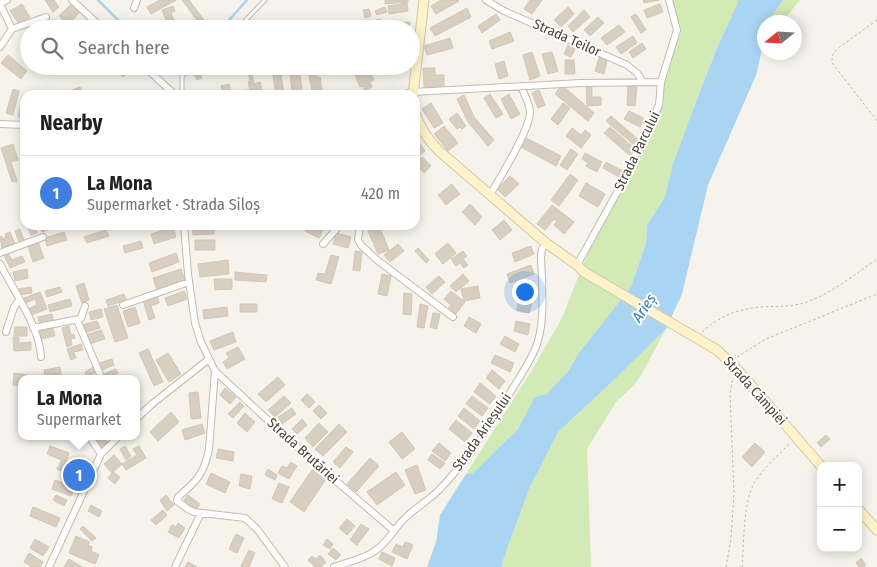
<!DOCTYPE html>
<html lang="en">
<head>
<meta charset="utf-8">
<style>
	body { margin:0; font-family:"Fira Sans Condensed",sans-serif; background:#f6f6f6; color:#202124 }
	.controls { position:absolute; right:15px; bottom:15px; display:grid; overflow:hidden; border-radius:10px; box-shadow:0 2px 12px #0003 }
	.controls button { width:45px; height:45px; display:grid; place-items:center; padding:0; border:0; border-bottom:1px solid #e0e0e0; background:#fff; color:#202124; font:25px sans-serif }
	.compass { position:absolute; left:757px; top:15px; width:45px; height:45px; border-radius:50%; background:#fff; box-shadow:0 2px 12px #0003; rotate:252deg }
	.you { position:absolute; left:524px; top:291px; width:18px; height:18px; margin:-12px; border:4px solid #fff; border-radius:50%; background:#1a73e8; box-shadow:0 0 0 8px #1a73e833 }
	.badge { display:grid; place-items:center; width:32px; height:32px; border-radius:50%; background:#0f766e; color:#fff; font-size:16px; font-weight:700 }
	.pin { position:absolute; translate:-50% -50%; border:2px solid #fff; box-shadow:0 1px 5px #0006 }
	.popup { position:absolute; left:18px; top:375px; width:122px; height:65px; box-sizing:border-box; display:grid; place-content:center; border-radius:10px; background:#fff; filter:drop-shadow(0 1px 4px #0005); font-size:16px; white-space:nowrap; color:#757577 }
	.popup b { font-size:19px; color:#202124 }
	.popup::after { content:''; position:absolute; left:50%; top:100%; margin-left:-10px; border:10px solid transparent; border-top-color:#fff }
	.list { margin:0; padding:0; list-style:none }
	h2 { display:flex; justify-content:space-between; align-items:center; height:65px; margin:0; padding:0 20px; font-size:21px }
	h2 small { font-size:16px; font-weight:400; color:#757577 }
	.list li { display:grid; grid-template-columns:32px 1fr auto; gap:15px; align-items:center; box-sizing:border-box; height:75px; padding:0 20px; border-top:1px solid #e0e0e0 }
	.list b { display:block; font-size:19px; white-space:nowrap }
	.list p { margin:0; font-size:16px; white-space:nowrap; color:#757577 }
	.list em { font-size:16px; font-style:normal; color:#757577 }
	.icon { flex:none; width:28px; height:28px; fill:none; stroke:currentColor; stroke-width:2; stroke-linecap:round; stroke-linejoin:round }
	.map { position:relative; flex:none; width:877px; height:567px; overflow:hidden }
	.search { position:absolute; background:#fff; box-shadow:0 2px 12px #0003; left:20px; top:20px; width:400px; height:55px; display:flex; align-items:center; gap:12px; box-sizing:border-box; padding:0 18px; border-radius:28px; color:#757577; font-size:19px }
	.panel { position:absolute; background:#fff; box-shadow:0 2px 12px #0003; left:20px; top:90px; width:400px; height:140px; border-radius:15px }
	.map>svg:first-child { display:block }
	.green { fill:#d2eab5 }
	.water { fill:#a9d4f2 }
	.lines { fill:none; stroke-linecap:round; stroke-linejoin:round }
	.stream { stroke:#a9d4f2; stroke-width:2.5 }
	.building { fill:#d8cfc1; stroke:#d3c7b4 }
	.lane-casing { stroke:#c2bbae; stroke-width:5 }
	.street-casing { stroke:#c2bbae; stroke-width:8 }
	.secondary-casing { stroke:#d6c79b; stroke-width:11 }
	.path { stroke:#c4b79f; stroke-width:1; stroke-dasharray:2.5 2.5; stroke-linecap:butt }
	.lane { stroke:#fff; stroke-width:3 }
	.street { stroke:#fff; stroke-width:6 }
	.secondary { stroke:#fff3cd; stroke-width:9 }
	.labels { text-anchor:middle; dominant-baseline:central; stroke-width:4; stroke-linejoin:round; paint-order:stroke }
	.street-label { font-size:14px; fill:#4b4439; stroke:#fff }
	.water-label { font-size:15px; font-style:italic; fill:#2e7ab2; stroke:#fff }
</style>
</head>
<body>
<div class="map">
<svg width="877" height="567" viewBox="0 0 877 567">
	<rect width="100%" height="100%" fill="#f6f3ec"/>
	<!-- green -->
	<path class="green" d="M 667,0 L 739,0 L 717,48 L 689,120 L 673,164 L 665,197 L 647,225 L 646,243 L 631,287 L 578,354 L 569,370 L 547,394 L 535,398 L 518,429 L 473,473 L 466,474 L 532,370 L 561,320 L 585,260 L 657,107 L 675,32 Z
		M 783,0 L 800,0 L 782,22 L 768,22 L 769,19 Z
		M 666,329 L 640,377 L 634,385 L 616,402 L 587,449 L 591,567 L 502,567 L 502,563 L 530,486 L 558,432 L 615,379 Z"/>
	<!-- water -->
	<path class="water" d="M 739,0 L 783,0 L 769,19 L 768,22 L 764,22 L 764,39 L 757,73 L 708,185 L 682,294 L 666,329 L 615,379 L 558,432 L 529,489 L 502,563 L 502,567 L 427,567 L 436,542 L 440,515 L 466,474 L 473,473 L 518,429 L 535,397 L 547,394 L 569,370 L 578,354 L 631,287 L 646,243 L 647,225 L 665,197 L 673,164 L 689,120 L 717,48 Z"/>
	<g class="lines">
		<!-- stream -->
		<path class="stream" d="M 98,0 L 127,29
			M 221,29 L 247,0"/>
	</g>
	<!-- building -->
	<path class="building" d="M 45,0 L 54,0 L 59,7 L 53,12 Z
		M 160,0 L 176,0 L 151,14 L 147,7 Z
		M 182,0 L 189,0 L 204,20 L 199,23 Z
		M 385,0 L 408,0 L 408,2 L 385,4 Z
		M 441,0 L 458,0 L 459,1 L 436,14 L 431,6 Z
		M 530,0 L 542,0 L 532,14 L 524,9 Z
		M 643,0 L 659,0 L 644,3 Z
		M 72,3 L 80,12 L 68,25 L 59,16 Z
		M 407,3 L 408,11 L 389,14 L 388,6 Z
		M 22,4 L 30,17 L 19,24 L 10,11 Z
		M 660,4 L 663,12 L 647,18 L 644,10 Z
		M 173,6 L 175,11 L 171,13 L 175,23 L 168,25 L 162,10 Z
		M 385,7 L 387,12 L 377,15 L 375,11 Z
		M 568,7 L 574,14 L 561,27 L 554,20 Z
		M 467,8 L 471,17 L 435,36 L 430,28 Z
		M 369,9 L 371,16 L 365,18 L 363,10 Z
		M 584,10 L 590,17 L 573,32 L 568,26 Z
		M 496,14 L 500,20 L 482,33 L 478,26 Z
		M 636,14 L 646,30 L 641,33 L 631,17 Z
		M 598,17 L 604,23 L 590,36 L 584,30 Z
		M 247,19 L 252,23 L 245,29 L 242,26 Z
		M 380,19 L 382,24 L 375,27 L 373,21 Z
		M 90,21 L 97,28 L 83,29 Z
		M 322,22 L 323,29 L 310,29 L 309,25 Z
		M 410,22 L 409,29 L 394,29 L 394,23 Z
		M 48,24 L 51,29 L 44,29 L 42,27 Z
		M 619,25 L 625,32 L 607,45 L 601,38 Z
		M 510,32 L 514,41 L 492,49 L 489,41 Z
		M 633,36 L 637,43 L 621,54 L 616,47 Z
		M 450,38 L 453,48 L 427,55 L 424,46 Z
		M 642,43 L 646,49 L 633,58 L 629,52 Z
		M 568,45 L 575,49 L 571,57 L 564,54 Z
		M 532,52 L 540,76 L 530,80 L 523,55 Z
		M 552,52 L 558,71 L 548,74 L 542,54 Z
		M 8,55 L 27,71 L 21,79 L 1,63 Z
		M 599,58 L 607,60 L 604,74 L 595,71 Z
		M 565,60 L 574,60 L 575,74 L 565,74 Z
		M 504,61 L 508,76 L 499,79 L 495,64 Z
		M 117,66 L 134,66 L 123,77 L 115,68 Z
		M 289,66 L 299,66 L 302,89 L 292,90 Z
		M 307,66 L 315,66 L 317,78 L 320,77 L 322,90 L 312,91 Z
		M 351,66 L 373,66 L 375,72 L 371,74 L 374,80 L 370,82 L 372,87 L 365,91 L 363,86 L 360,87 Z
		M 423,68 L 435,68 L 435,75 L 444,75 L 444,86 L 424,87 Z
		M 198,71 L 202,78 L 197,80 L 194,74 Z
		M 252,74 L 254,84 L 260,82 L 263,95 L 251,95 L 248,82 L 250,81 L 249,75 Z
		M 281,74 L 284,95 L 276,95 L 273,75 Z
		M 229,84 L 231,95 L 223,95 L 221,86 Z
		M 586,84 L 592,84 L 592,97 L 601,97 L 601,105 L 587,106 Z
		M 562,85 L 594,113 L 588,121 L 555,94 Z
		M 628,86 L 637,87 L 635,106 L 627,105 Z
		M 80,87 L 84,95 L 74,95 L 72,90 Z
		M 13,89 L 19,91 L 13,115 L 6,113 Z
		M 248,90 L 249,95 L 234,95 L 233,92 Z
		M 539,90 L 545,105 L 538,108 L 532,93 Z
		M 490,94 L 503,114 L 496,118 L 484,98 Z
		M 509,94 L 520,114 L 511,119 L 501,99 Z
		M 464,95 L 474,117 L 494,140 L 488,146 L 468,122 L 457,99 Z
		M 21,102 L 25,103 L 23,118 L 18,117 Z
		M 431,103 L 443,123 L 434,128 L 422,109 Z
		M 563,103 L 570,108 L 558,125 L 551,119 Z
		M 629,111 L 645,119 L 640,127 L 624,119 Z
		M 457,113 L 466,126 L 462,129 L 460,127 L 457,129 L 449,119 Z
		M 611,116 L 640,141 L 635,146 L 606,121 Z
		M 444,126 L 458,143 L 448,151 L 434,134 Z
		M 610,127 L 634,148 L 629,155 L 604,133 Z
		M 572,128 L 581,135 L 585,130 L 591,135 L 581,148 L 566,136 Z
		M 526,138 L 561,156 L 556,166 L 521,147 Z
		M 418,141 L 425,151 L 415,159 L 415,144 Z
		M 13,144 L 18,160 L 11,162 L 17,181 L 12,182 L 1,148 Z
		M 571,149 L 578,154 L 567,170 L 560,165 Z
		M 585,153 L 602,162 L 597,172 L 586,166 L 588,163 L 582,159 Z
		M 422,157 L 431,166 L 424,173 L 415,163 Z
		M 606,162 L 623,171 L 619,177 L 603,168 Z
		M 570,174 L 578,180 L 559,206 L 551,200 Z
		M 510,176 L 519,184 L 505,197 L 497,189 Z
		M 586,183 L 605,194 L 598,207 L 579,196 Z
		M 452,184 L 460,194 L 446,205 L 438,195 Z
		M 470,204 L 482,217 L 475,225 L 462,212 Z
		M 552,205 L 574,222 L 564,234 L 554,225 L 557,221 L 554,219 L 545,230 L 537,224 Z
		M 504,220 L 512,230 L 500,240 L 492,230 Z
		M 27,225 L 38,225 L 38,226 L 35,228 L 37,233 L 31,235 Z
		M 40,225 L 62,225 L 42,232 Z
		M 214,225 L 214,234 L 193,235 L 192,226 Z
		M 307,225 L 323,225 L 325,226 L 319,238 L 305,231 Z
		M 379,226 L 389,250 L 378,254 L 368,231 Z
		M 173,227 L 176,237 L 154,244 L 151,234 Z
		M 20,229 L 24,240 L 19,242 L 15,231 Z
		M 106,230 L 109,236 L 87,243 L 84,237 Z
		M 10,232 L 15,244 L 2,248 L 0,237 L 2,236 L 2,239 L 6,237 L 5,234 Z
		M 64,232 L 67,240 L 47,246 L 45,238 Z
		M 336,233 L 351,237 L 348,248 L 333,244 Z
		M 195,240 L 215,240 L 215,250 L 195,250 Z
		M 141,241 L 143,248 L 125,253 L 123,246 Z
		M 38,242 L 44,258 L 33,262 L 28,246 Z
		M 448,243 L 456,253 L 443,264 L 435,254 Z
		M 398,244 L 404,251 L 390,262 L 384,255 Z
		M 531,246 L 534,254 L 515,262 L 512,253 Z
		M 418,248 L 429,260 L 426,263 L 415,251 Z
		M 355,251 L 362,252 L 360,271 L 353,270 Z
		M 463,251 L 467,256 L 463,259 L 468,265 L 464,268 L 460,263 L 456,266 L 451,259 Z
		M 8,253 L 12,260 L 22,256 L 25,262 L 10,268 L 4,255 Z
		M 176,253 L 179,262 L 152,272 L 149,263 Z
		M 331,255 L 339,257 L 331,284 L 316,280 L 318,273 L 325,274 Z
		M 228,260 L 229,274 L 200,277 L 198,264 Z
		M 531,265 L 534,274 L 510,283 L 507,274 Z
		M 27,269 L 28,278 L 15,281 L 13,272 Z
		M 181,269 L 185,280 L 157,290 L 153,278 Z
		M 235,272 L 267,275 L 266,282 L 235,280 Z
		M 382,274 L 391,276 L 387,296 L 378,294 Z
		M 463,274 L 469,281 L 456,292 L 450,286 Z
		M 439,276 L 445,282 L 432,294 L 426,287 Z
		M 214,279 L 232,279 L 232,289 L 215,290 Z
		M 84,283 L 89,300 L 82,303 L 76,286 Z
		M 515,283 L 530,283 L 531,294 L 515,295 Z
		M 478,286 L 480,298 L 464,301 L 461,289 Z
		M 31,287 L 32,293 L 19,295 L 18,289 Z
		M 60,287 L 62,292 L 47,297 L 45,291 Z
		M 184,291 L 187,299 L 168,306 L 165,298 Z
		M 451,291 L 465,302 L 455,315 L 448,309 L 451,305 L 444,299 Z
		M 40,292 L 47,309 L 31,315 L 28,309 L 37,305 L 35,299 L 26,303 L 24,298 Z
		M 404,293 L 412,294 L 411,315 L 403,314 Z
		M 124,294 L 126,300 L 108,306 L 106,300 Z
		M 157,295 L 159,303 L 151,306 L 155,318 L 149,320 L 143,300 Z
		M 70,299 L 72,306 L 50,312 L 48,305 Z
		M 519,300 L 532,303 L 529,313 L 517,310 Z
		M 240,304 L 257,304 L 257,312 L 240,312 Z
		M 420,304 L 428,306 L 424,328 L 417,327 Z
		M 117,305 L 128,338 L 115,342 L 104,309 Z
		M 135,307 L 140,323 L 128,327 L 123,311 Z
		M 227,307 L 228,316 L 204,319 L 203,310 Z
		M 101,309 L 103,317 L 91,320 L 89,312 Z
		M 433,313 L 440,314 L 437,329 L 430,327 Z
		M 52,314 L 54,323 L 40,326 L 38,317 Z
		M 469,317 L 481,324 L 476,333 L 464,326 Z
		M 97,321 L 100,328 L 84,333 L 82,325 Z
		M 516,321 L 530,324 L 528,335 L 514,331 Z
		M 69,326 L 71,335 L 74,334 L 75,338 L 71,339 L 72,345 L 67,347 L 62,328 Z
		M 15,327 L 27,327 L 27,336 L 14,336 Z
		M 53,328 L 55,336 L 41,339 L 39,331 Z
		M 101,330 L 105,339 L 90,344 L 86,335 Z
		M 233,332 L 236,342 L 214,350 L 210,341 Z
		M 505,336 L 519,344 L 515,352 L 500,344 Z
		M 13,337 L 19,337 L 19,343 L 31,342 L 31,350 L 14,351 Z
		M 81,344 L 83,350 L 74,352 L 76,358 L 71,360 L 67,349 Z
		M 238,347 L 245,359 L 227,369 L 223,362 L 229,358 L 226,353 Z
		M 148,349 L 163,382 L 154,386 L 139,353 Z
		M 168,353 L 181,374 L 169,382 L 156,360 Z
		M 495,355 L 514,363 L 510,372 L 491,363 Z
		M 112,359 L 114,365 L 102,370 L 99,363 Z
		M 60,367 L 61,375 L 45,378 L 44,370 Z
		M 93,367 L 96,372 L 87,377 L 85,372 Z
		M 116,369 L 118,373 L 105,378 L 104,374 Z
		M 492,370 L 505,381 L 499,389 L 486,378 Z
		M 14,373 L 29,375 L 29,379 L 22,379 L 22,386 L 13,385 Z
		M 278,377 L 285,385 L 266,402 L 258,394 Z
		M 480,383 L 496,396 L 490,404 L 474,392 Z
		M 225,388 L 236,397 L 230,404 L 220,395 Z
		M 198,392 L 201,418 L 191,419 L 189,393 Z
		M 307,394 L 315,402 L 309,408 L 301,400 Z
		M 284,396 L 291,403 L 275,417 L 268,410 Z
		M 472,396 L 488,408 L 482,416 L 466,404 Z
		M 240,402 L 244,406 L 233,418 L 228,414 Z
		M 319,405 L 327,413 L 321,419 L 313,411 Z
		M 292,408 L 296,414 L 282,424 L 278,417 Z
		M 464,408 L 480,421 L 474,429 L 458,416 Z
		M 171,412 L 179,422 L 158,441 L 150,432 Z
		M 245,413 L 255,422 L 247,432 L 237,423 Z
		M 302,419 L 307,425 L 297,434 L 292,429 Z
		M 456,420 L 472,433 L 465,442 L 449,429 Z
		M 319,423 L 328,432 L 313,447 L 305,438 Z
		M 202,424 L 205,433 L 185,440 L 182,430 Z
		M 339,424 L 347,432 L 323,456 L 315,449 Z
		M 402,432 L 415,449 L 402,459 L 389,442 Z
		M 826,435 L 830,439 L 821,447 L 817,443 Z
		M 94,436 L 103,436 L 108,443 L 102,447 Z
		M 439,443 L 451,453 L 445,461 L 432,451 Z
		M 755,443 L 765,452 L 752,467 L 742,457 Z
		M 50,446 L 69,453 L 66,462 L 47,454 Z
		M 125,446 L 131,456 L 126,460 L 120,449 Z
		M 139,446 L 146,458 L 126,470 L 122,464 L 137,455 L 133,449 Z
		M 346,447 L 353,452 L 340,468 L 333,462 Z
		M 218,449 L 234,452 L 233,461 L 216,458 Z
		M 432,454 L 445,463 L 440,469 L 428,460 Z
		M 114,455 L 122,464 L 112,473 L 104,464 Z
		M 370,458 L 379,466 L 356,492 L 347,484 Z
		M 61,461 L 85,472 L 81,480 L 57,469 Z
		M 291,462 L 297,466 L 289,479 L 278,473 L 282,466 L 287,468 Z
		M 417,465 L 426,490 L 415,494 L 405,470 Z
		M 268,469 L 277,475 L 275,480 L 265,475 Z
		M 312,470 L 326,479 L 304,512 L 290,502 Z
		M 113,472 L 120,477 L 115,484 L 108,478 Z
		M 396,472 L 405,485 L 377,505 L 367,492 Z
		M 211,473 L 230,482 L 225,493 L 206,484 Z
		M 241,474 L 252,476 L 250,489 L 239,486 Z
		M 55,480 L 75,488 L 71,496 L 52,489 Z
		M 279,483 L 289,487 L 282,503 L 272,499 Z
		M 56,495 L 67,500 L 64,506 L 53,500 Z
		M 166,495 L 174,505 L 167,511 L 160,500 Z
		M 188,495 L 200,504 L 196,510 L 184,500 Z
		M 91,505 L 102,511 L 99,517 L 88,511 Z
		M 33,507 L 60,518 L 56,527 L 30,516 Z
		M 163,510 L 167,515 L 156,525 L 151,520 Z
		M 347,519 L 355,526 L 347,535 L 339,528 Z
		M 178,523 L 185,528 L 179,538 L 168,532 L 172,525 L 176,527 Z
		M 361,524 L 369,529 L 357,545 L 350,540 Z
		M 83,526 L 96,538 L 92,541 L 80,529 Z
		M 236,534 L 244,538 L 237,553 L 229,549 Z
		M 76,536 L 90,542 L 88,545 L 92,547 L 91,551 L 99,555 L 95,564 L 69,553 Z
		M 35,539 L 49,547 L 43,556 L 30,548 Z
		M 327,539 L 333,544 L 330,549 L 323,545 Z
		M 405,542 L 413,545 L 407,559 L 392,552 L 396,544 L 403,547 Z
		M 333,548 L 341,555 L 336,560 L 328,554 Z
		M 249,550 L 255,553 L 249,567 L 244,567 L 241,566 Z
		M 382,552 L 395,558 L 392,566 L 379,559 Z
		M 29,553 L 43,562 L 40,567 L 32,567 L 24,562 Z
		M 320,555 L 326,562 L 321,567 L 315,567 L 308,560 L 312,556 L 316,559 Z
		M 861,558 L 866,565 L 863,567 L 859,567 L 856,563 Z
		M 69,559 L 82,567 L 64,567 Z
		M 188,562 L 197,567 L 185,567 Z"/>
	<g class="lines">
		<defs>
			<path id="lane" d="M 237,29 L 265,0
				M 303,29 L 307,26
				M 180,95 L 182,91 L 182,76 L 196,66"/>
			<path id="street" d="M 7,0 L 0,4 L 12,29
				M 72,0 L 103,29
				M 486,0 L 504,11 L 627,65 L 637,73 L 643,82
				M 134,8 L 137,0
				M 0,47 L 12,29 L 46,17
				M 144,66 L 175,95
				M 400,95 L 413,92 L 581,83 L 661,82
				M 0,124 L 25,125
				M 490,195 C 500,177 529,132 530,112 C 530,104 524,94 521,86
				M 184,225 L 188,274 L 195,323 L 201,342 L 215,371 L 209,449 C 204,474 197,481 178,497 L 177,501 L 188,509 L 194,512 L 245,518 L 257,529 L 285,567
				M 360,225 L 358,240 L 361,245 L 377,260 L 453,317
				M 323,244 L 340,225
				M 0,253 L 43,237
				M 0,264 C 14,291 40,328 41,357
				M 577,265 L 620,187 L 659,105 L 661,82 L 677,30 L 669,0
				M 123,305 L 189,282
				M 77,320 L 102,379
				M 33,328 L 79,319 L 81,318 L 85,306
				M 6,332 L 14,307 L 19,300
				M 215,371 L 299,449 L 393,530
				M 136,419 L 152,404 L 209,359
				M 89,436 L 101,454
				M 49,567 L 101,454 L 119,436
				M 175,567 L 201,513
				M 334,567 C 347,562 365,559 376,550 C 388,542 394,529 404,519 C 415,508 428,501 439,490 C 468,460 491,423 513,388 C 522,373 533,358 538,341 C 545,317 542,283 541,257 L 542,249 L 546,243"/>
			<path id="secondary" d="M 413,95 L 424,0
				M 415,113 C 420,128 428,140 439,151 L 546,243 L 577,265 L 584,272 L 717,350 L 737,369 L 821,466
				M 858,509 L 877,530"/>
		</defs>
		<!-- lane casing -->
		<use href="#lane" class="lane-casing"/>
		<!-- street casing -->
		<use href="#street" class="street-casing"/>
		<!-- secondary casing -->
		<use href="#secondary" class="secondary-casing"/>
		<!-- path -->
		<path class="path" d="M 877,20 L 837,49 C 832,55 831,57 833,64 L 877,121
			M 702,332 C 719,316 738,309 761,307 C 776,306 790,307 804,303 C 831,294 854,275 877,259
			M 737,357 L 766,339 L 877,294
			M 726,567 L 731,539 L 734,492 L 730,394 L 733,378
			M 742,567 C 744,544 743,512 751,490 C 758,472 777,457 790,443"/>
		<!-- lane -->
		<use href="#lane" class="lane"/>
		<!-- street -->
		<use href="#street" class="street"/>
		<!-- secondary -->
		<use href="#secondary" class="secondary"/>
	</g>
	<g class="labels">
		<!-- street labels -->
		<g class="street-label">
			<text transform="translate(567 38) rotate(24)">Strada Teilor</text>
			<text transform="translate(637 151) rotate(-64)">Strada Parcului</text>
			<text transform="translate(755 391) rotate(48)">Strada Câmpiei</text>
			<text transform="translate(482 432) rotate(-55)">Strada Arieșului</text>
			<text transform="translate(303 451) rotate(42)">Strada Brutăriei</text>
		</g>
		<!-- water labels -->
		<g class="water-label">
			<text transform="translate(644 308) rotate(-56)">Arieș</text>
		</g>
	</g>
</svg>
<div class="controls">
<button>+</button>
<button>−</button>
</div>
<svg class="compass" viewBox="-18 -18 36 36"><path d="M0-13l5 13h-10z" fill="#e53935"/><path d="M0 13l5-13h-10z" fill="#757577"/></svg>
<div class="you"></div>
<div class="pin badge" style="left:79px;top:475px;background:#3f7fe0">1</div>
<div class="popup"><b>La Mona</b>Supermarket</div>
<div class="search"><svg class="icon" aria-label="search" viewBox="0 0 24 24"><circle cx="10" cy="10" r="6"/><path d="M15 15l6 6"/></svg>Search here</div>
<section class="panel">
<h2>Nearby<small></small></h2>
<ul class="list">
<li><span class="badge" style="background:#3f7fe0">1</span><div><b>La Mona</b><p>Supermarket · Strada Siloș</p></div><em>420 m</em></li>
</ul>
</section>
</div>
</body>
</html>
